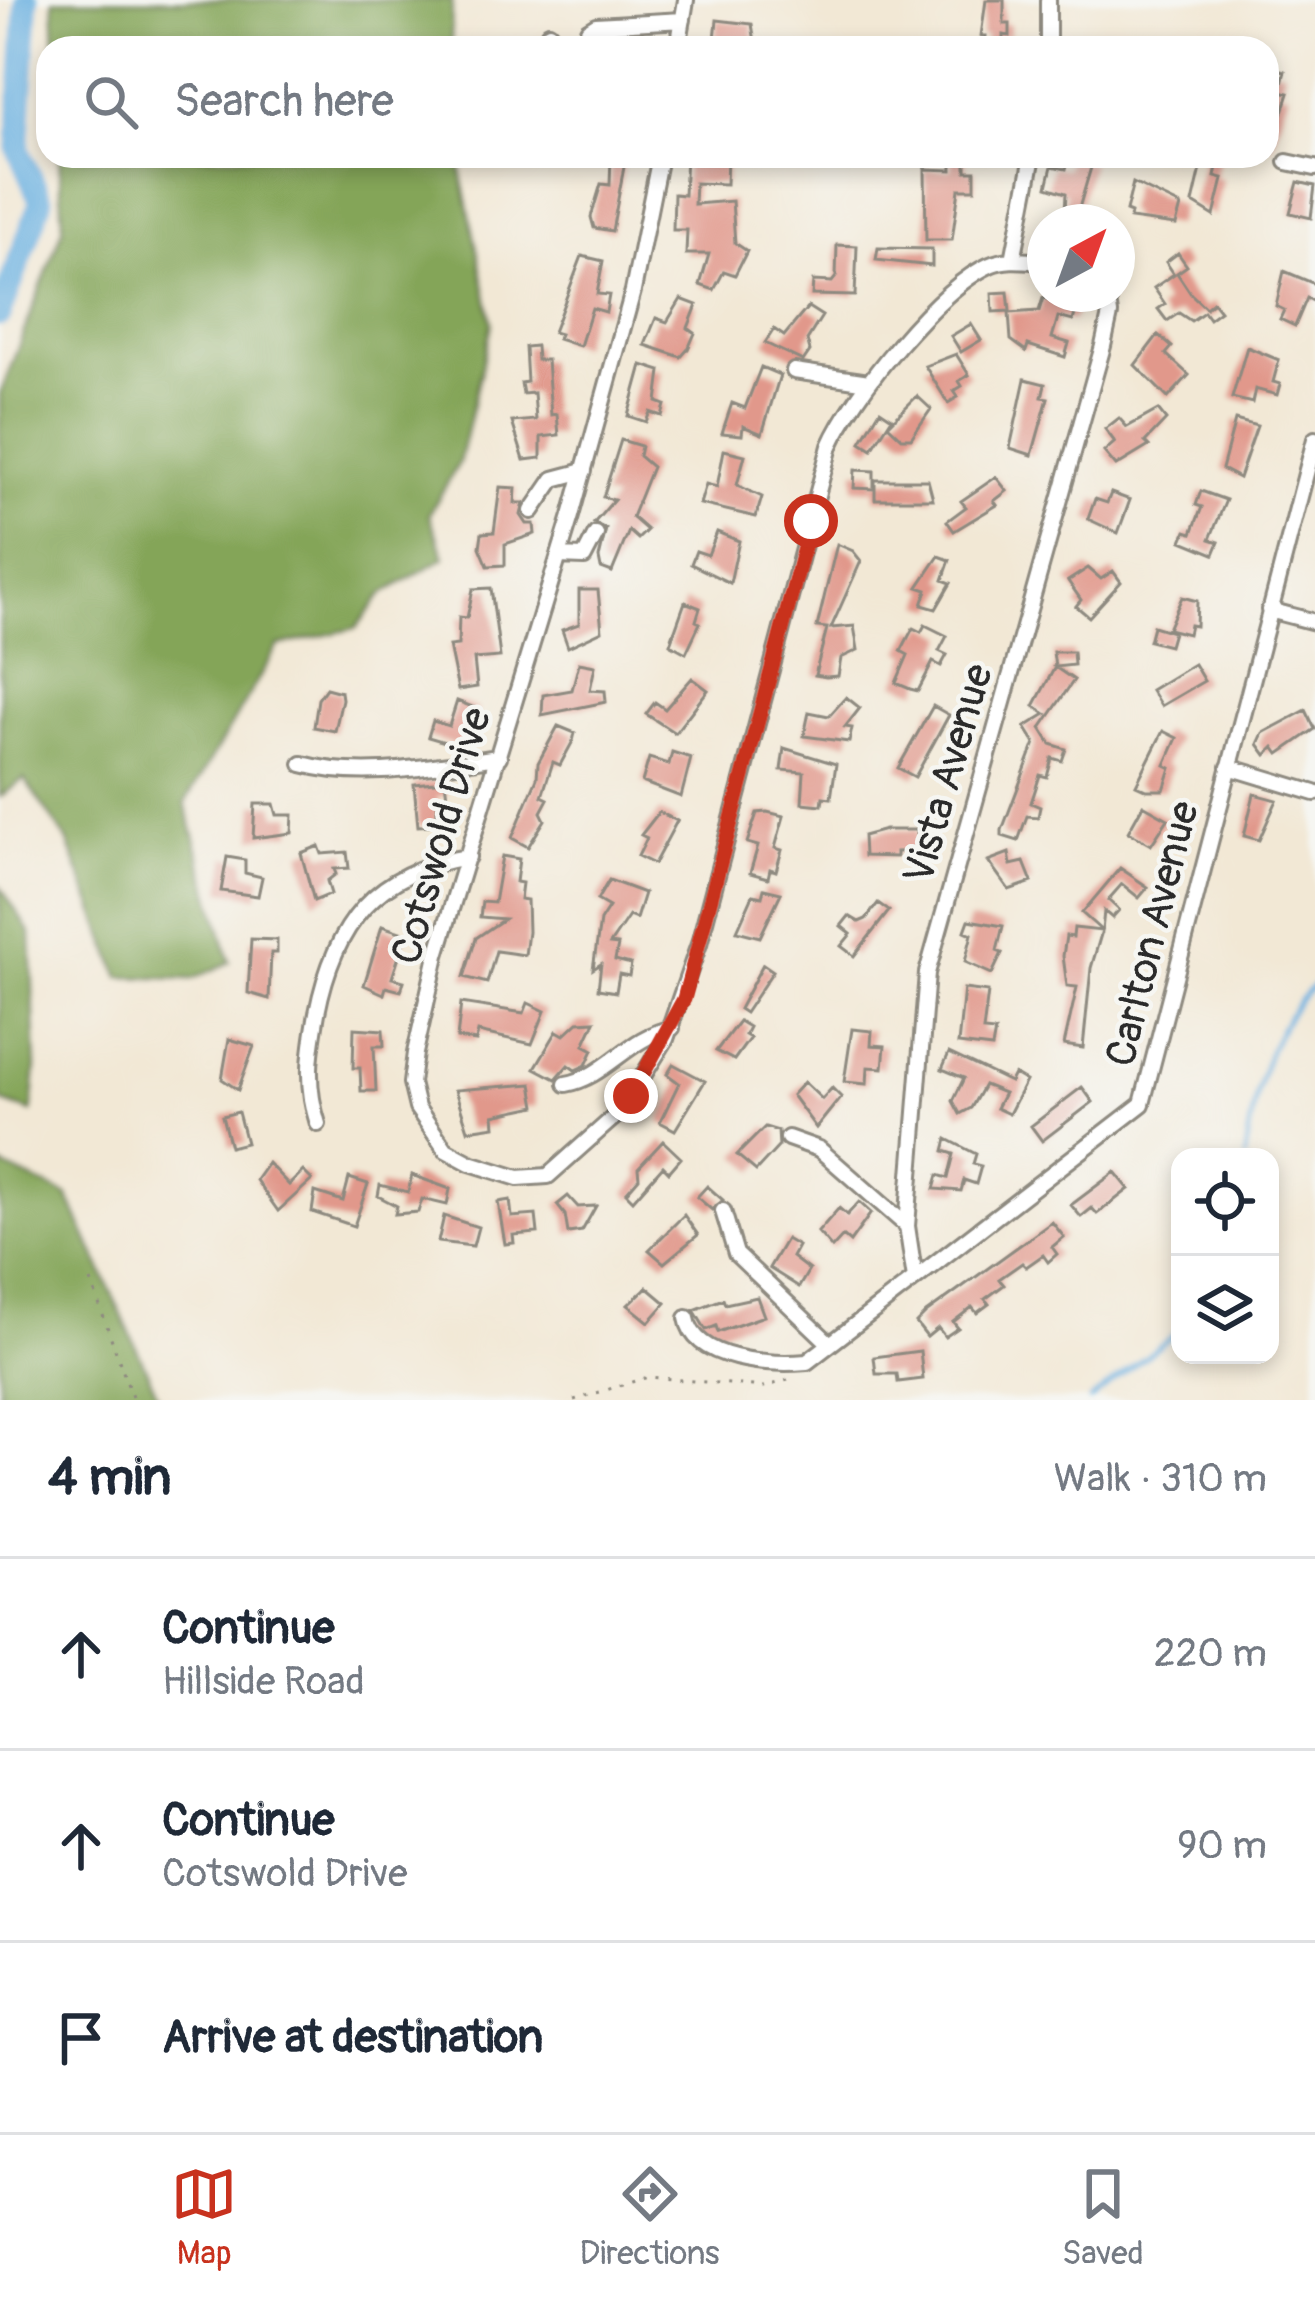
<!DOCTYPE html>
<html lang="en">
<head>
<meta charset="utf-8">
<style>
	body { margin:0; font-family:Pangolin,sans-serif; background:#f6f6f7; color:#1f2937 }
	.controls { position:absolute; right:36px; bottom:36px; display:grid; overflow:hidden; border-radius:24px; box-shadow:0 6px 18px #0003 }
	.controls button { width:108px; height:108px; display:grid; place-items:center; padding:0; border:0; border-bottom:3px solid #e0e1e3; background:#fff; color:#1f2937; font:60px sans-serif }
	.compass { position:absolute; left:1027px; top:204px; width:108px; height:108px; border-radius:50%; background:#fff; box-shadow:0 6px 18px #0003; rotate:41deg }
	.stop { position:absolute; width:36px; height:36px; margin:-27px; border:9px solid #c8321e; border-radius:50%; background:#fff }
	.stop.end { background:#c8321e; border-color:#fff; box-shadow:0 3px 12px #0008 }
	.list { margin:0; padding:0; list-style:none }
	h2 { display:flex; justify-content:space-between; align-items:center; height:156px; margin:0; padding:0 48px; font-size:51px }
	h2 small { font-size:39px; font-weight:400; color:#747a83 }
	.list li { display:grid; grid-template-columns:78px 1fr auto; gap:36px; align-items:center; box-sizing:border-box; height:192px; padding:0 48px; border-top:3px solid #e0e1e3 }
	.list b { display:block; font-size:45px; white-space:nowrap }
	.list p { margin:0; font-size:39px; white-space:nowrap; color:#747a83 }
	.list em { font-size:39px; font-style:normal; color:#747a83 }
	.icon { flex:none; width:66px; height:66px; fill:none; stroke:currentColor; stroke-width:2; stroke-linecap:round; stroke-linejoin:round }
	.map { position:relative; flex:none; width:1315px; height:1400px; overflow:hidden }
	.search { position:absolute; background:#fff; box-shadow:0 6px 18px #0003; left:36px; right:36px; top:36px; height:132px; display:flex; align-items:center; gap:30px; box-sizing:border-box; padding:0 42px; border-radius:36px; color:#747a83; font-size:45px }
	.sheet { height:732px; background:#fff }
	nav { display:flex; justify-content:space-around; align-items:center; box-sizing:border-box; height:168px; border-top:3px solid #e0e1e3; background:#fff; font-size:33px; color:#747a83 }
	nav a { display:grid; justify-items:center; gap:6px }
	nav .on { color:#c8321e }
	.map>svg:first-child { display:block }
	.forest { fill:#84a559; stroke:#586842; stroke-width:3 }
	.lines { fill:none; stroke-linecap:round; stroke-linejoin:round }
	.stream { stroke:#6ab0e0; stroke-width:4.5 }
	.river { stroke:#6ab0e0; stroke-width:24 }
	.building { fill:#e1988b }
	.minor-casing { stroke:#8e8a80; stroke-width:20 }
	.path { stroke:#8e8a80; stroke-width:3; stroke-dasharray:3 9; stroke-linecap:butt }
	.minor { stroke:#fff; stroke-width:14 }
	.route { stroke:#c8321e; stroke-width:15 }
	.labels { text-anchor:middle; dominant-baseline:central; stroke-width:9; stroke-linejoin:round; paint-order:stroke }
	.street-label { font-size:42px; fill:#2b2b2b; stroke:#f6f6f2 }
</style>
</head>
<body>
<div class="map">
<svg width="1315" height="1400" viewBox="0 0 1315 1400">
	<rect width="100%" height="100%" fill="#f6f6f2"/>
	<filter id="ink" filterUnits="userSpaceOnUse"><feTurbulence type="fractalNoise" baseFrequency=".00833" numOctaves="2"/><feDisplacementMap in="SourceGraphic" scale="24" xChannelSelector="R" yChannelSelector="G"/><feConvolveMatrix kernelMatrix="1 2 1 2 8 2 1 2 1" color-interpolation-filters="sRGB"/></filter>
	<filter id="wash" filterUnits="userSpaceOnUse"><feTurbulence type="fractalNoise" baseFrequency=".004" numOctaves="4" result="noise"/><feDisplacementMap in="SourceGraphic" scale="48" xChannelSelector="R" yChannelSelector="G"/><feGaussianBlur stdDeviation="2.7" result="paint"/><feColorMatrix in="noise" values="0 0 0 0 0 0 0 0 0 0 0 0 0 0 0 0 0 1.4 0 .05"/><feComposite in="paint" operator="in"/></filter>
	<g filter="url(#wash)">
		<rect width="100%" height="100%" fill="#f2e8d5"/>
		<!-- forest -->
		<path class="forest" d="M 53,0 L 452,0 L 451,48 L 55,48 Z
			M 59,156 L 458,156 L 492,323 L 459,463 L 429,514 L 445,557 L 383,594 L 356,628 L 278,646 L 185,803 L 230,962 L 193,979 L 120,977 L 67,840 L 24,779 L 0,797 L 0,395 L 63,228 Z
			M 0,886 L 31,934 L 36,1067 L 32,1112 L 0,1101 Z
			M 0,1165 L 68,1196 L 160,1400 L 0,1400 Z"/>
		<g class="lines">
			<!-- stream -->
			<path class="stream" d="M 1245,1157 C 1255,1094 1266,1029 1315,984
				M 1090,1400 L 1180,1330"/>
			<!-- river -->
			<path class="river" d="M 0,314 L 41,201 L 18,149 L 27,0"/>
		</g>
		<g id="blocks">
			<!-- building -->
			<path class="building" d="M 986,0 L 1004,0 L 1004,24 L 1010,24 L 1010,36 L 1003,35 L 1003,48 L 985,48 L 986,36 L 981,36 Z
				M 717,20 L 752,24 L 756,48 L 690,48 L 691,38 L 715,39 Z
				M 1267,67 L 1285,71 L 1280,91 L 1289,93 L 1271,149 Z
				M 611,156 L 626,156 L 612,231 L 594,228 L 591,217 L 601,184 L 610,185 Z
				M 686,156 L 727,156 L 726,184 L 695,183 L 694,204 L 732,201 L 735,243 L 747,251 L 735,275 L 724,271 L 714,290 L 700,285 L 709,254 L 686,254 L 687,230 L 673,230 L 674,194 L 684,195 Z
				M 1204,156 L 1219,156 L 1215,177 L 1223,179 L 1214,216 L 1193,203 Z
				M 952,158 L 966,158 L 966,171 L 975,171 L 975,189 L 959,189 L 952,240 L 926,240 L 925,169 L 952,170 Z
				M 1069,158 L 1092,164 L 1077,215 L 1065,212 L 1066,193 L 1047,187 L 1052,166 L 1066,169 Z
				M 1298,182 L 1315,186 L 1311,218 L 1290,213 Z
				M 1133,183 L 1181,206 L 1176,225 L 1130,219 L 1131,213 L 1126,211 Z
				M 837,245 L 857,246 L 855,296 L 812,295 L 813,281 L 832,282 L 836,277 Z
				M 878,248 L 932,249 L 932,266 L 876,260 Z
				M 1178,253 L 1187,266 L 1177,273 L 1191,294 L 1206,308 L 1213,302 L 1220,311 L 1209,319 L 1204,312 L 1191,321 L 1179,313 L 1167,321 L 1158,309 L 1165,304 L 1154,288 L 1174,274 L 1166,262 Z
				M 582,256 L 603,261 L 597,294 L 609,295 L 606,312 L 592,308 L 580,346 L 558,339 L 560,334 L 553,332 Z
				M 1284,271 L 1315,284 L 1315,302 L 1307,298 L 1295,326 L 1280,319 L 1284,310 L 1276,306 Z
				M 1008,292 L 1010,311 L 993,312 L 992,293 Z
				M 1043,298 L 1077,307 L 1073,321 L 1058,317 L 1052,338 L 1069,343 L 1065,357 L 1028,345 L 1026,351 L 1011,340 L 1009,313 L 1039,311 Z
				M 681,299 L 697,305 L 688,328 L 695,333 L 688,349 L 681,357 L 645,345 L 656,318 L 667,322 Z
				M 808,307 L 822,316 L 807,340 L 810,351 L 803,361 L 765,343 L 774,329 L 784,336 Z
				M 971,324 L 981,340 L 961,352 L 951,336 Z
				M 1158,335 L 1172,347 L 1166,354 L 1189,375 L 1168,398 L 1135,365 Z
				M 536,346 L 537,360 L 547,360 L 551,415 L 557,414 L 559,435 L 541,437 L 541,458 L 524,460 L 512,422 L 536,420 L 534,393 L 523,394 L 521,383 L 527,382 L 525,347 Z
				M 1247,347 L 1279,360 L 1273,382 L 1280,384 L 1277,395 L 1255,389 L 1252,403 L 1232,398 Z
				M 956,354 L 969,375 L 959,381 L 962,386 L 954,391 L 958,397 L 948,403 L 925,366 Z
				M 642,365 L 661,371 L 657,402 L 665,405 L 662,416 L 650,412 L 646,422 L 628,416 Z
				M 761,367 L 780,375 L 762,434 L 743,426 L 742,435 L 722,433 L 732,403 L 745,408 Z
				M 1025,379 L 1045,384 L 1042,397 L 1048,398 L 1032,455 L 1010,448 Z
				M 917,396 L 931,409 L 911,438 L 902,438 L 888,425 Z
				M 880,410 L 892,418 L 872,449 L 861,442 Z
				M 1158,410 L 1166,420 L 1145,442 L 1149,446 L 1116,466 L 1104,452 L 1115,442 L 1105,429 L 1119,418 L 1127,427 Z
				M 1235,420 L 1257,426 L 1239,478 L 1222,469 Z
				M 621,440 L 641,446 L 639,456 L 652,467 L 632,517 L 647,530 L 638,539 L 629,531 L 612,572 L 601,568 L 599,558 L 606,529 L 594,523 L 614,500 L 603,497 Z
				M 724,450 L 745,455 L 737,485 L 762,497 L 756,517 L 700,504 L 706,484 L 717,487 Z
				M 855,470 L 874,471 L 874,489 L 854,488 Z
				M 996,477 L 1007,491 L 994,501 L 997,505 L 954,531 L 947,521 L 966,507 L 961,501 Z
				M 875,480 L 928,480 L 933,499 L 875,499 Z
				M 500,487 L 516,488 L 515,503 L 524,503 L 521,515 L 527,524 L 534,524 L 535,534 L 505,544 L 505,565 L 488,566 L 480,547 L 482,533 L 494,532 Z
				M 1201,491 L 1226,500 L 1210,539 L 1219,542 L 1214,554 L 1182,541 L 1186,531 L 1192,533 L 1202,507 L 1196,505 Z
				M 1111,493 L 1130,500 L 1118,533 L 1088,519 L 1095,499 L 1107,503 Z
				M 717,532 L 739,541 L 730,583 L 691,564 L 696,551 L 708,555 Z
				M 837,544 L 853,551 L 861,561 L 831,628 L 854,626 L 858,650 L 841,658 L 838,676 L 826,677 L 815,675 L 827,628 L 817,627 Z
				M 939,556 L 950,560 L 943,580 L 951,583 L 936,609 L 922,605 L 927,590 L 918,587 Z
				M 1088,568 L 1101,579 L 1113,571 L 1121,582 L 1089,617 L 1076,606 L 1081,600 L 1068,581 Z
				M 491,588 L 500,657 L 474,659 L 477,687 L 458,690 L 449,646 L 458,645 L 459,617 L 467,618 L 473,589 Z
				M 579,590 L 598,590 L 602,631 L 568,647 L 562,630 L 579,624 Z
				M 1182,597 L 1197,601 L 1196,626 L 1190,625 L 1188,634 L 1168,629 Z
				M 685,602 L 700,608 L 696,621 L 700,623 L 686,653 L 670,644 Z
				M 925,625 L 947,636 L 939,651 L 947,655 L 941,666 L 933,662 L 918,691 L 910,689 L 896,683 L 908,655 L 901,651 L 913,628 L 921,632 Z
				M 1153,626 L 1173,632 L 1169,646 L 1149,641 Z
				M 1053,652 L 1073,652 L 1074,665 L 1055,667 L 1074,680 L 1041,728 L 1051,744 L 1066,749 L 1062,761 L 1052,758 L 1047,777 L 1040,775 L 1031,803 L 1040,807 L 1038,817 L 1027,816 L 1018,841 L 1002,836 L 1002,830 L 1035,743 L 1025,727 L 1046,714 L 1034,706 L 1055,667 Z
				M 579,663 L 595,666 L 590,690 L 605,691 L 606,702 L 542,715 L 543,695 L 572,690 Z
				M 1194,664 L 1204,681 L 1161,706 L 1151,690 Z
				M 692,678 L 708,690 L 675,733 L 646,714 L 655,702 L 665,709 Z
				M 326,688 L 341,692 L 342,699 L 335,731 L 314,727 L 318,699 Z
				M 846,697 L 860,708 L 845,727 L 852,728 L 849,742 L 804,736 L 809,712 L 829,716 Z
				M 457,701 L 478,709 L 462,747 L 428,737 L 433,721 L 449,726 Z
				M 933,706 L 949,715 L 915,777 L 898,768 Z
				M 1306,710 L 1315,729 L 1279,754 L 1274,747 L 1266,755 L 1258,744 L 1263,733 Z
				M 558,726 L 575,733 L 573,741 L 560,765 L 553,762 L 542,796 L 548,799 L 541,812 L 545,820 L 528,847 L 512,838 L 537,778 L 538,763 Z
				M 1163,731 L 1177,738 L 1165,765 L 1171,768 L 1164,790 L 1147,790 L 1136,785 Z
				M 784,748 L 836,764 L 831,798 L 823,797 L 822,805 L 802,803 L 804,772 L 781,770 Z
				M 672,752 L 691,758 L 681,797 L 642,782 L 649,758 L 669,764 Z
				M 445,781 L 447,796 L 438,796 L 436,825 L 418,826 L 414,784 Z
				M 1254,794 L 1277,800 L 1259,840 L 1244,836 Z
				M 255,804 L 274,804 L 277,815 L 293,815 L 292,833 L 253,838 Z
				M 1143,805 L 1168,819 L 1151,845 L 1128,832 Z
				M 659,812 L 677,821 L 654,864 L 638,856 L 647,838 L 641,835 Z
				M 767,812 L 784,816 L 775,848 L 782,850 L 776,871 L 770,869 L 768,878 L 750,873 L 758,846 L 747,843 L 757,813 Z
				M 885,830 L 917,830 L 918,851 L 896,852 L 896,857 L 864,856 L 863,836 Z
				M 319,846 L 322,854 L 347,852 L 349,868 L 334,869 L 336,874 L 327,881 L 331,894 L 314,901 L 301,853 Z
				M 1009,853 L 1011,865 L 1024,862 L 1032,882 L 1009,890 L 988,861 Z
				M 502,856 L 519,859 L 516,882 L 522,883 L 520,899 L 527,900 L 528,932 L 525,955 L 496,951 L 487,983 L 464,977 L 476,938 L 504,919 L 480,917 L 482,902 L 494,903 Z
				M 227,857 L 245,860 L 245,873 L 262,877 L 258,896 L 221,891 Z
				M 1120,868 L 1148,887 L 1139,898 L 1122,884 L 1108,900 L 1119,910 L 1112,918 L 1104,911 L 1102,931 L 1082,913 Z
				M 609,880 L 644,893 L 636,919 L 629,916 L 610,944 L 618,945 L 615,960 L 631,964 L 629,976 L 619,974 L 616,992 L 598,989 L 601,964 L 593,969 L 600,921 L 609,907 L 597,900 Z
				M 764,889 L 781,893 L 760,937 L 737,931 L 753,895 L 762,897 Z
				M 878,903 L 889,911 L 854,956 L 841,946 L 851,934 L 841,926 L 849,916 L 859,922 L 866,919 Z
				M 969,920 L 1003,926 L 997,951 L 1002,953 L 992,974 L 965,962 L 972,934 L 965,931 Z
				M 382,926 L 406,934 L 392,978 L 404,981 L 401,991 L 386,987 L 384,994 L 364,985 Z
				M 1074,928 L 1102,931 L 1091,968 L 1083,1048 L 1064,1045 L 1077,987 L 1067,986 L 1063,956 L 1066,936 L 1073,937 Z
				M 251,939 L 277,940 L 277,953 L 271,953 L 269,999 L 248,993 Z
				M 763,964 L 773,971 L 745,1013 L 739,1009 Z
				M 964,989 L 988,992 L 983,1031 L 995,1032 L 992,1048 L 958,1044 Z
				M 461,1003 L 524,1013 L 528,1003 L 545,1011 L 532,1044 L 478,1032 L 476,1041 L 457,1038 Z
				M 595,1021 L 584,1045 L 593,1050 L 586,1065 L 575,1070 L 568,1065 L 556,1079 L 535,1068 L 557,1031 L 564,1035 L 578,1022 Z
				M 739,1021 L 749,1027 L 745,1035 L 750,1038 L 734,1060 L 716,1051 Z
				M 354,1028 L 383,1030 L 384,1046 L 374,1046 L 376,1091 L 361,1091 L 360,1068 L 353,1068 Z
				M 852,1029 L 872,1031 L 871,1045 L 885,1046 L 883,1068 L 868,1067 L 867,1084 L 844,1082 Z
				M 229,1039 L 254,1046 L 238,1090 L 222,1079 Z
				M 949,1053 L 1010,1082 L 1014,1074 L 1026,1081 L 1009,1114 L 996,1108 L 1004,1093 L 984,1085 L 971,1108 L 960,1114 L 953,1101 L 964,1078 L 942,1069 Z
				M 673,1064 L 705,1081 L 675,1130 L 660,1122 L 679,1083 L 667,1074 Z
				M 804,1082 L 822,1099 L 832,1088 L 841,1097 L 816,1128 L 792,1095 Z
				M 532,1084 L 536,1106 L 494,1115 L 495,1126 L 468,1130 L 455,1090 Z
				M 1082,1087 L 1093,1102 L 1042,1141 L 1031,1126 Z
				M 238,1112 L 246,1143 L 230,1147 L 222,1116 Z
				M 765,1127 L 778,1131 L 779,1146 L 756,1171 L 737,1155 Z
				M 947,1139 L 976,1154 L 973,1164 L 981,1166 L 976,1184 L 964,1180 L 961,1191 L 934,1189 L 938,1175 L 948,1178 L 954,1154 L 944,1151 Z
				M 663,1141 L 681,1158 L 669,1172 L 663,1166 L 633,1200 L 626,1193 L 639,1178 L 638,1168 Z
				M 268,1163 L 289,1185 L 303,1171 L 312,1180 L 278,1211 L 256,1180 Z
				M 1115,1172 L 1129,1189 L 1097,1214 L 1092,1208 L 1081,1217 L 1071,1205 Z
				M 412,1175 L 450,1189 L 447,1205 L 422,1199 L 418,1212 L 395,1214 L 397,1206 L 378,1196 L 380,1185 L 408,1192 Z
				M 349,1178 L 368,1184 L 354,1226 L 312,1212 L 315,1192 L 343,1201 Z
				M 707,1186 L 723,1200 L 712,1210 L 697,1197 Z
				M 568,1196 L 578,1207 L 596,1206 L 582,1231 L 568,1233 L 565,1215 L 557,1205 Z
				M 510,1200 L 512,1217 L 536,1215 L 538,1233 L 513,1235 L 514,1243 L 505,1244 L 498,1202 Z
				M 859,1202 L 871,1213 L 850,1242 L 843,1236 L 832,1248 L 818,1232 L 839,1208 L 847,1215 Z
				M 684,1215 L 698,1235 L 664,1263 L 649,1250 Z
				M 444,1216 L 478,1227 L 473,1246 L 438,1242 Z
				M 1052,1222 L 1064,1237 L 1052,1247 L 1057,1254 L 1048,1262 L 1043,1255 L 1026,1267 L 1022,1263 L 999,1279 L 1004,1285 L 985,1299 L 989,1304 L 977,1313 L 972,1307 L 953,1322 L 958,1328 L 945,1337 L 938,1328 L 927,1337 L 916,1323 L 926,1313 Z
				M 786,1239 L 798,1246 L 792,1257 L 809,1270 L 799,1287 L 769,1268 Z
				M 647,1287 L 666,1303 L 649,1322 L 628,1305 Z
				M 757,1297 L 764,1316 L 718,1332 L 716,1326 L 706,1330 L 694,1310 L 723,1299 L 725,1304 Z
				M 920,1351 L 923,1379 L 898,1382 L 897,1374 L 876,1374 L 874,1357 Z"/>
		</g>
	</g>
	<g filter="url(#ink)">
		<use href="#blocks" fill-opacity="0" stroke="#8e8a80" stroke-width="3"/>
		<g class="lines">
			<defs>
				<path id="minor" d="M 540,48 L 549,33 L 561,48
					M 585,48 L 588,30 L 596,25 L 683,20
					M 678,48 L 686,0
					M 1048,48 L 1048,0
					M 660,156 L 633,291 L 571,516 L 437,955 L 415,1053 L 411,1083 L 417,1108 L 446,1150 L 470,1163 L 518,1178 L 548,1176 L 621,1111 L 666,1039 L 699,944 L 830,446 C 853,394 938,288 990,265 C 1007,257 1027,261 1045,262
					M 1287,162 L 1315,168
					M 1013,260 L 1033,156
					M 794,371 L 869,382
					M 532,511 L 554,479 L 584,471
					M 559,556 L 584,557 L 596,534
					M 1269,610 L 1315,622
					M 302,764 C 364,781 436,765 499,757
					M 1229,767 L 1315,793
					M 566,1084 C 606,1077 627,1038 672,1028
					M 318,1124 C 305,1083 310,1054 317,1013 C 334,925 375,871 468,857
					M 788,1138 L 819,1149 L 907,1226
					M 723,1211 L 736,1254 L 830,1344
					M 915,1279 L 907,1226 L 927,973 L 1103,346 L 1110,314 L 1107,294
					M 687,1318 C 694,1361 771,1365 807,1362 L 1142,1104 L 1315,439"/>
			</defs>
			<!-- minor casing -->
			<use href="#minor" class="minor-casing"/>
			<!-- path -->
			<path class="path" d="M 91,1281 L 133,1400
				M 574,1400 L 648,1377 L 764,1387 L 795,1378"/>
			<!-- minor -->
			<use href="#minor" class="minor"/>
		</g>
	</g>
	<g class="lines" filter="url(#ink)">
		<!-- route -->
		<path class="route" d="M 631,1096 L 684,999 L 811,521"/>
	</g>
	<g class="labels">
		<!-- street labels -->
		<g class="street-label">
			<text transform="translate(949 774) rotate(-74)">Vista Avenue</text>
			<text transform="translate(442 836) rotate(-74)">Cotswold Drive</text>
			<text transform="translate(1153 934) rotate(-76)">Carlton Avenue</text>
		</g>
	</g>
</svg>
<div class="controls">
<button><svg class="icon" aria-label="locate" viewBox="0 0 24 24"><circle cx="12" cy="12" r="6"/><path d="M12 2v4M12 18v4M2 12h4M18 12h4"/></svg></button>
<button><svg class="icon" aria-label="layers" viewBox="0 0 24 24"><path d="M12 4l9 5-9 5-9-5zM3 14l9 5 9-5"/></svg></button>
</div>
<svg class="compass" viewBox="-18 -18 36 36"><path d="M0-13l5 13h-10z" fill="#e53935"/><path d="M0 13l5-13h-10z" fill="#747a83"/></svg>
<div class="stop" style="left:811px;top:521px"></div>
<div class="stop end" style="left:631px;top:1096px"></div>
<div class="search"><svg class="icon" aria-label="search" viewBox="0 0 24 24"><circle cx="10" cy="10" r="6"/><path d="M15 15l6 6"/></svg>Search here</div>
</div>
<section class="sheet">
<h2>4 min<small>Walk · 310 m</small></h2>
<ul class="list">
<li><svg class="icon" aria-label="ahead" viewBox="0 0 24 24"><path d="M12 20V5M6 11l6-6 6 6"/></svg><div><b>Continue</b><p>Hillside Road</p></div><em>220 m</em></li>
<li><svg class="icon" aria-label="ahead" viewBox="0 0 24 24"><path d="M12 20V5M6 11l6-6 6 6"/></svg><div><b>Continue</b><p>Cotswold Drive</p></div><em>90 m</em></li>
<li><svg class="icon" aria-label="arrive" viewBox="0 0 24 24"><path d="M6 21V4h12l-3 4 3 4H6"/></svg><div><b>Arrive at destination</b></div></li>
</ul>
</section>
<nav>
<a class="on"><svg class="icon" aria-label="map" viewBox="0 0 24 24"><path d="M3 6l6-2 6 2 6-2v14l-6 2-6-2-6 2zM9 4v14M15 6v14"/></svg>Map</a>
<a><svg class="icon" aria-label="directions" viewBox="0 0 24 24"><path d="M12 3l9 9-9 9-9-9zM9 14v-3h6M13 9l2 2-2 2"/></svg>Directions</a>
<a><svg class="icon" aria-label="saved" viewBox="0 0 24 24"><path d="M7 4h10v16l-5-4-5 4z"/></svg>Saved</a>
</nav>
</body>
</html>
